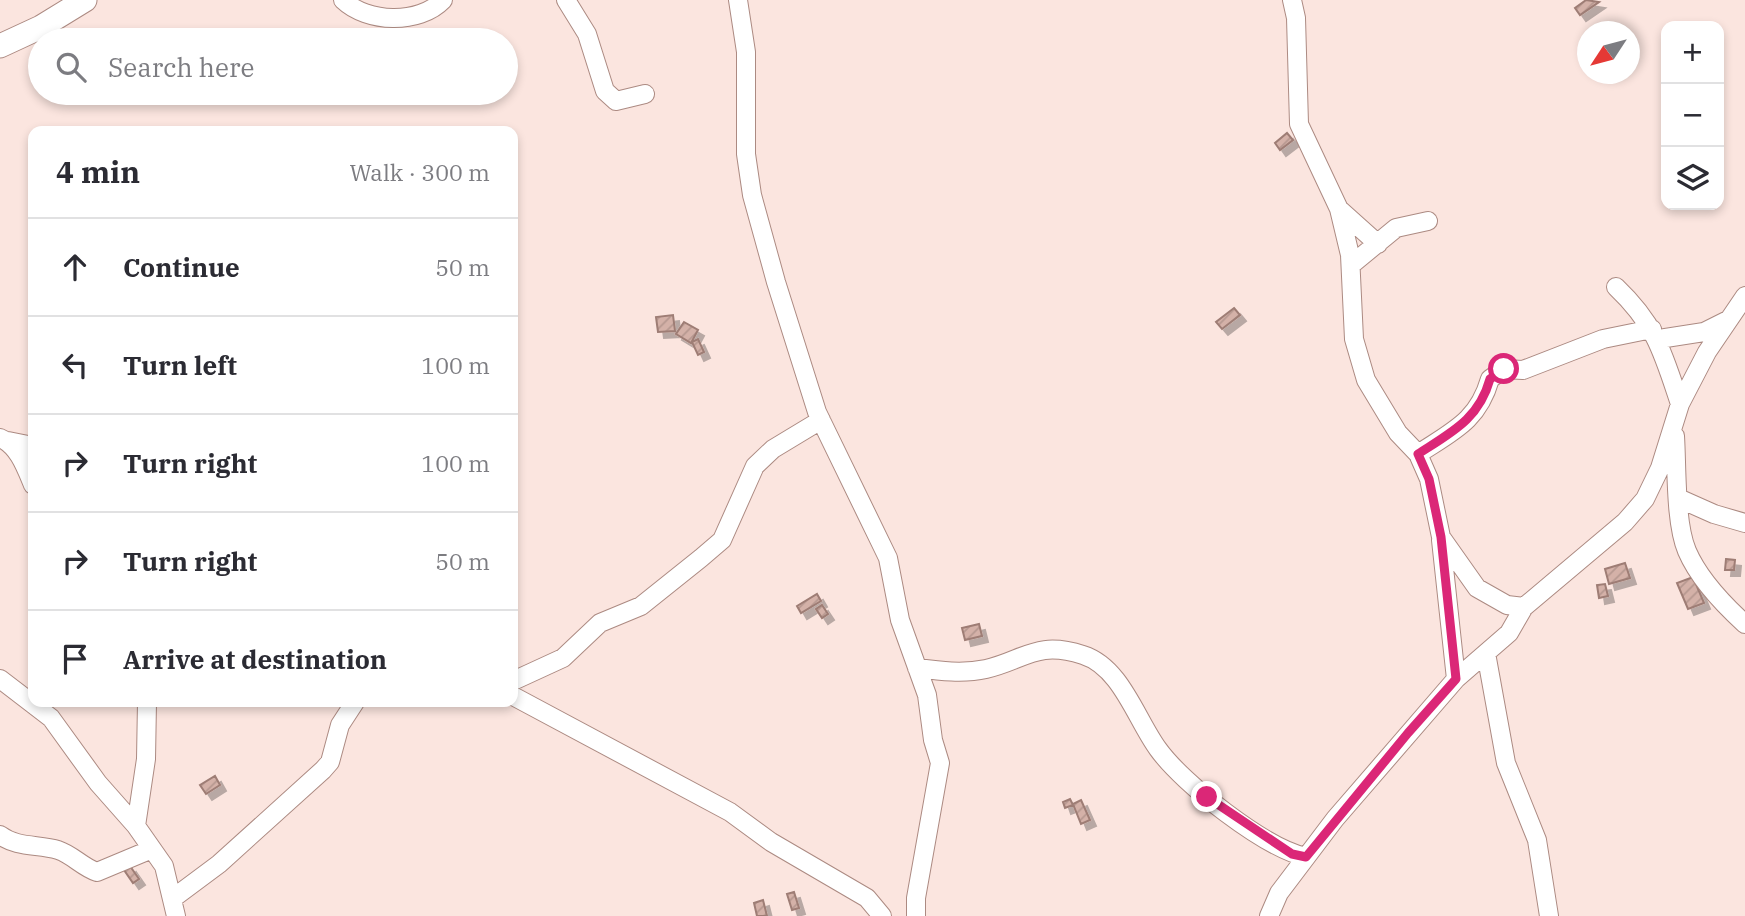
<!DOCTYPE html>
<html lang="en">
<head>
<meta charset="utf-8">
<style>
	body { margin:0; font-family:"IBM Plex Serif",serif; background:#f2f2f3; color:#2b2b33 }
	.controls { position:absolute; right:21px; top:21px; display:grid; overflow:hidden; border-radius:14px; box-shadow:0 4px 10px #0003 }
	.controls button { width:63px; height:63px; display:grid; place-items:center; padding:0; border:0; border-bottom:2px solid #e1e1e2; background:#fff; color:#2b2b33; font:35px sans-serif }
	.compass { position:absolute; left:1577px; top:21px; width:63px; height:63px; border-radius:50%; background:#fff; box-shadow:0 4px 10px #0003; rotate:234deg }
	.stop { position:absolute; width:21px; height:21px; margin:-16px; border:5px solid #db2777; border-radius:50%; background:#fff }
	.stop.end { background:#db2777; border-color:#fff; box-shadow:0 2px 7px #0008 }
	.list { margin:0; padding:0; list-style:none }
	h2 { display:flex; justify-content:space-between; align-items:center; height:91px; margin:0; padding:0 28px; font-size:30px }
	h2 small { font-size:23px; font-weight:400; color:#7c7c81 }
	.list li { display:grid; grid-template-columns:46px 1fr auto; gap:21px; align-items:center; box-sizing:border-box; height:98px; padding:0 28px; border-top:2px solid #e1e1e2 }
	.list b { display:block; font-size:26px; white-space:nowrap }
	.list em { font-size:23px; font-style:normal; color:#7c7c81 }
	.icon { flex:none; width:38px; height:38px; fill:none; stroke:currentColor; stroke-width:2; stroke-linecap:round; stroke-linejoin:round }
	.map { position:relative; flex:none; width:1745px; height:916px; overflow:hidden }
	.search { position:absolute; background:#fff; box-shadow:0 4px 10px #0003; left:28px; top:28px; width:490px; height:77px; display:flex; align-items:center; gap:18px; box-sizing:border-box; padding:0 24px; border-radius:38px; color:#7c7c81; font-size:26px }
	.panel { position:absolute; background:#fff; box-shadow:0 4px 10px #0003; left:28px; top:126px; width:490px; height:581px; border-radius:14px }
	.map>svg:first-child { display:block }
	.building { fill:url(#building-hatch); stroke:#9e7d75; stroke-width:2; filter:url(#shadow) }
	.lines { fill:none; stroke-linecap:round; stroke-linejoin:round }
	.minor-casing { stroke:#ac8a82; stroke-width:20 }
	.tertiary-casing { stroke:#ac8a82; stroke-width:25 }
	.minor { stroke:#fff; stroke-width:18 }
	.tertiary { stroke:#fff; stroke-width:23 }
	.route { stroke:#db2777; stroke-width:9 }
</style>
</head>
<body>
<div class="map">
<svg width="1745" height="916" viewBox="0 0 1745 916">
	<defs>
		<pattern id="building-hatch" width="6" height="6" patternUnits="userSpaceOnUse" patternTransform="scale(1.75)"><rect width="6" height="6" fill="#d4b1a8"/><path d="M-1 1l2-2M0 6l6-6M5 7l2-2" fill="none" stroke="#b69890"/></pattern>
		<filter id="shadow"><feDropShadow dx="6" dy="6" stdDeviation="0" flood-color="#0004"/></filter>
	</defs>
	<rect width="100%" height="100%" fill="#fbe5df"/>
	<!-- building -->
	<path class="building" d="M 1586,0 L 1599,2 L 1580,15 L 1575,8 Z
		M 1287,133 L 1293,140 L 1280,150 L 1275,143 Z
		M 1234,308 L 1240,315 L 1222,329 L 1216,322 Z
		M 673,315 L 675,331 L 658,332 L 656,317 Z
		M 684,322 L 698,330 L 691,343 L 676,334 Z
		M 698,339 L 704,352 L 698,355 L 692,342 Z
		M 1726,559 L 1735,560 L 1734,570 L 1725,570 Z
		M 1625,563 L 1630,578 L 1609,584 L 1605,569 Z
		M 1693,577 L 1704,603 L 1688,609 L 1677,583 Z
		M 1605,584 L 1608,596 L 1599,598 L 1597,585 Z
		M 817,594 L 821,601 L 801,613 L 797,606 Z
		M 822,605 L 828,614 L 822,618 L 816,609 Z
		M 979,624 L 982,636 L 965,640 L 962,628 Z
		M 215,776 L 220,785 L 206,794 L 200,785 Z
		M 1070,799 L 1073,805 L 1065,808 L 1063,802 Z
		M 1081,800 L 1090,820 L 1081,824 L 1073,804 Z
		M 130,866 L 139,879 L 133,883 L 124,870 Z
		M 794,892 L 799,908 L 792,910 L 787,894 Z
		M 763,900 L 767,916 L 757,916 L 754,903 Z"/>
	<g class="lines">
		<defs>
			<path id="minor" d="M 343,0 C 367,23 419,25 443,0
				M 566,0 L 587,34 L 605,91 L 616,101 L 645,94
				M 738,0 L 746,52 L 746,154 L 752,195 L 776,282 L 817,412 L 888,558 L 900,620 L 927,695 L 933,740 L 940,763 L 916,898 L 916,916
				M 1292,0 L 1296,18 L 1299,124 L 1339,209 L 1350,255 L 1354,339 L 1366,380 L 1398,433 L 1418,454 L 1429,479 L 1441,537 L 1477,588 L 1507,605 L 1524,607
				M 1339,209 L 1378,244
				M 1351,265 L 1396,228 L 1428,221
				M 1616,287 C 1656,325 1663,353 1680,404
				M 1659,339 L 1704,332 L 1726,321
				M 1675,436 C 1677,467 1675,523 1687,551 C 1699,579 1723,604 1745,624
				M 0,438 C 18,445 26,468 33,485
				M 8,441 L 33,446
				M 1418,454 C 1453,431 1478,421 1490,379 L 1504,369 L 1523,370 L 1603,339 L 1652,329
				M 1678,498 L 1714,514 L 1745,523
				M 1441,540 L 1456,679
				M 1486,653 L 1506,763 L 1537,840 L 1549,916
				M 917,668 C 940,671 963,674 986,669 C 1025,660 1036,640 1083,655 C 1121,667 1136,719 1158,749 C 1183,784 1265,848 1306,857
				M 0,679 L 51,718 L 98,783 L 136,826 L 164,866 L 176,916
				M 513,681 L 563,658 L 600,623 L 641,606 L 701,558 L 722,540 L 755,466 L 773,449 L 821,420
				M 513,696 L 730,812 L 771,842 L 867,898 L 882,916
				M 136,826 L 146,759 L 147,702
				M 0,835 C 17,848 39,844 58,850 C 73,855 82,867 97,872 L 152,849
				M 172,899 L 219,864 L 323,770 L 330,762 L 340,725 L 355,702
				M 1269,916 L 1279,893 L 1335,819 L 1456,679 L 1509,633 L 1524,607 L 1625,522 L 1645,499 L 1660,468 L 1680,404 L 1707,352 L 1745,296"/>
			<path id="tertiary" d="M 0,46 L 41,27 L 85,0"/>
		</defs>
		<!-- minor casing -->
		<use href="#minor" class="minor-casing"/>
		<!-- tertiary casing -->
		<use href="#tertiary" class="tertiary-casing"/>
		<!-- minor -->
		<use href="#minor" class="minor"/>
		<!-- tertiary -->
		<use href="#tertiary" class="tertiary"/>
	</g>
	<g class="lines">
		<!-- route -->
		<path class="route" d="M 1207,797 L 1292,854 L 1306,857 L 1408,733 L 1456,679 L 1441,537 L 1429,479 L 1418,454 C 1452,432 1479,419 1490,379 L 1504,369"/>
	</g>
</svg>
<div class="controls">
<button>+</button>
<button>−</button>
<button><svg class="icon" aria-label="layers" viewBox="0 0 24 24"><path d="M12 4l9 5-9 5-9-5zM3 14l9 5 9-5"/></svg></button>
</div>
<svg class="compass" viewBox="-18 -18 36 36"><path d="M0-13l5 13h-10z" fill="#e53935"/><path d="M0 13l5-13h-10z" fill="#7c7c81"/></svg>
<div class="stop" style="left:1504px;top:369px"></div>
<div class="stop end" style="left:1207px;top:797px"></div>
<div class="search"><svg class="icon" aria-label="search" viewBox="0 0 24 24"><circle cx="10" cy="10" r="6"/><path d="M15 15l6 6"/></svg>Search here</div>
<section class="panel">
<h2>4 min<small>Walk · 300 m</small></h2>
<ul class="list">
<li><svg class="icon" aria-label="ahead" viewBox="0 0 24 24"><path d="M12 20V5M6 11l6-6 6 6"/></svg><div><b>Continue</b></div><em>50 m</em></li>
<li><svg class="icon" aria-label="left" viewBox="0 0 24 24"><path d="M17 20v-9H6M10 6l-5 5 5 5"/></svg><div><b>Turn left</b></div><em>100 m</em></li>
<li><svg class="icon" aria-label="right" viewBox="0 0 24 24"><path d="M7 20v-9h11M14 6l5 5-5 5"/></svg><div><b>Turn right</b></div><em>100 m</em></li>
<li><svg class="icon" aria-label="right" viewBox="0 0 24 24"><path d="M7 20v-9h11M14 6l5 5-5 5"/></svg><div><b>Turn right</b></div><em>50 m</em></li>
<li><svg class="icon" aria-label="arrive" viewBox="0 0 24 24"><path d="M6 21V4h12l-3 4 3 4H6"/></svg><div><b>Arrive at destination</b></div></li>
</ul>
</section>
</div>
</body>
</html>
